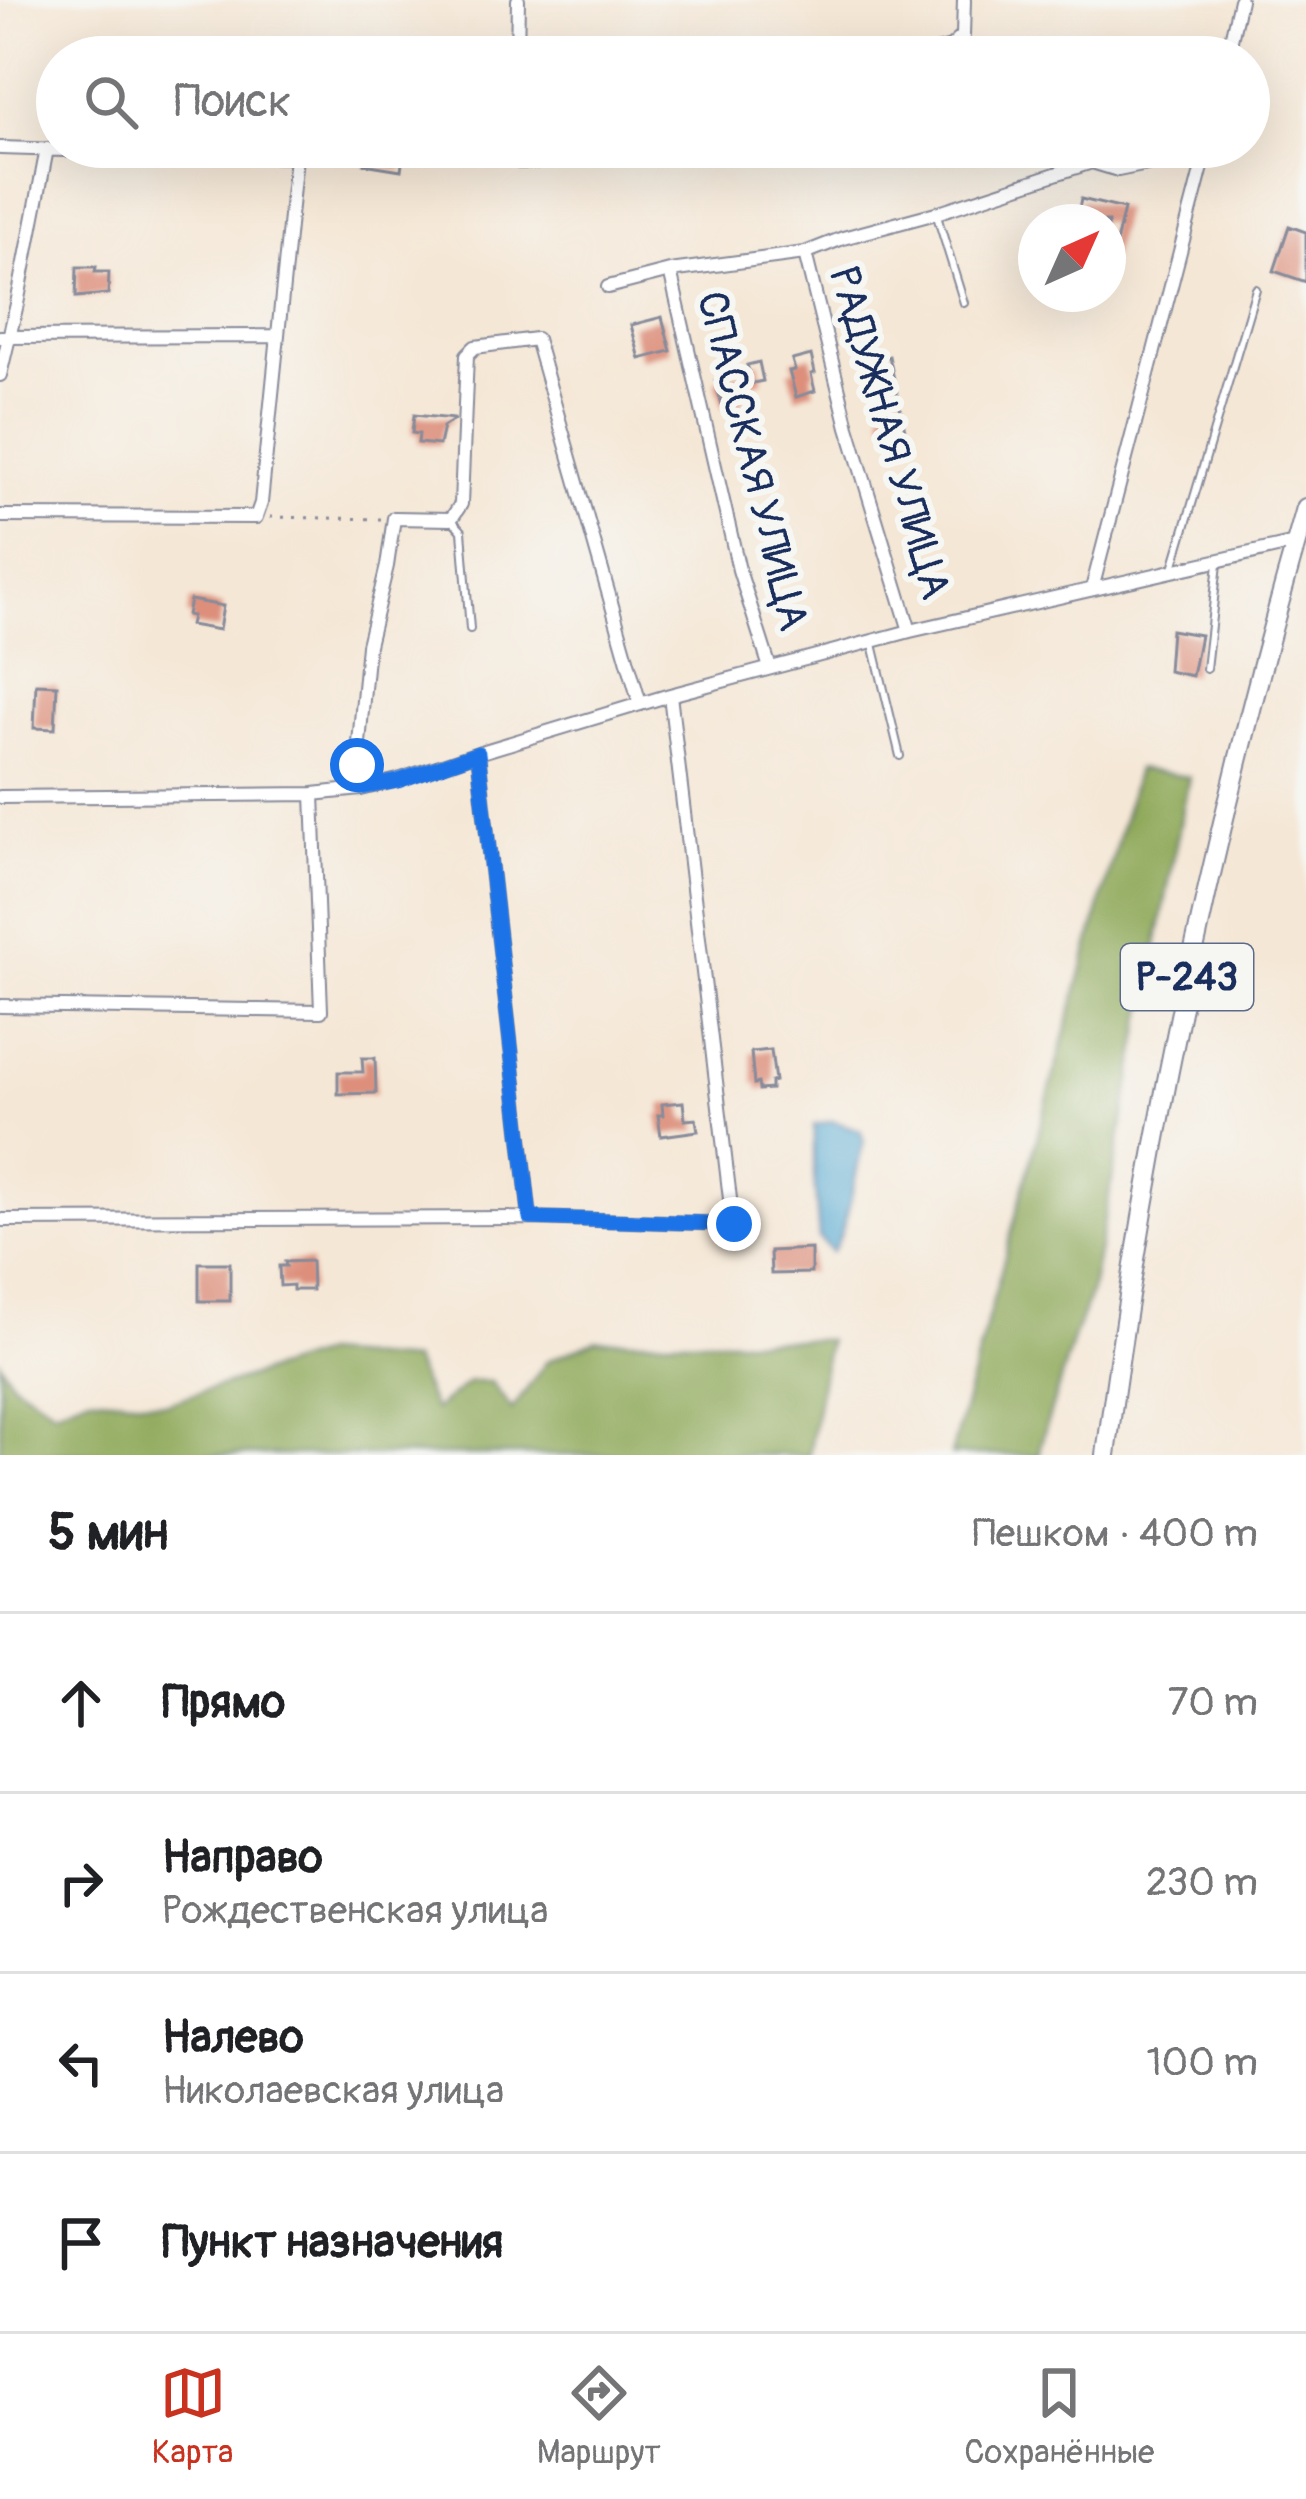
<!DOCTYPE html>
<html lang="ru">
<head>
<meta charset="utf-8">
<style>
	body { margin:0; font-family:Pangolin,sans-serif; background:#f2f2f2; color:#202124 }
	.compass { position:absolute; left:1018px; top:204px; width:108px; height:108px; border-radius:50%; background:#fff; box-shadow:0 12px 48px #0002; rotate:45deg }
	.stop { position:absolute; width:36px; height:36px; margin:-27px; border:9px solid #1a73e8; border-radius:50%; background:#fff }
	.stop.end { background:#1a73e8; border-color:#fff; box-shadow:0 3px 12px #0008 }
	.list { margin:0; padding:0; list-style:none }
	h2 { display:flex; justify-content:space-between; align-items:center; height:156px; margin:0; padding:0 48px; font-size:51px }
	h2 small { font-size:39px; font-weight:400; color:#757577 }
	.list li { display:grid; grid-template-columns:78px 1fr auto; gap:36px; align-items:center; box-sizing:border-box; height:180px; padding:0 48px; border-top:3px solid #e0e0e0 }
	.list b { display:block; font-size:45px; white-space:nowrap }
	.list p { margin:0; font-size:39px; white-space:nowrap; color:#757577 }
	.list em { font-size:39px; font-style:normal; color:#757577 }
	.icon { flex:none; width:66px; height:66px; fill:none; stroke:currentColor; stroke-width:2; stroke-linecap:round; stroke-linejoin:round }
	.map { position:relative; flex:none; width:1306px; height:1455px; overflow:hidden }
	.search { position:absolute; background:#fff; box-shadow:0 12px 48px #0002; left:36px; right:36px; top:36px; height:132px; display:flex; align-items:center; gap:30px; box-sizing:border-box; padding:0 42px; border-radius:66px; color:#757577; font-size:45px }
	.sheet { height:876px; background:#fff }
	nav { display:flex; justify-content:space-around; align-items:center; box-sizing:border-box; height:168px; border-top:3px solid #e0e0e0; background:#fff; font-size:33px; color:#757577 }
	nav a { display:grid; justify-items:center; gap:6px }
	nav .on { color:#c8321e }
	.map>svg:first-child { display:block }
	.forest { fill:#8fa95a; stroke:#556c5c; stroke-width:3 }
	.water { fill:#56a9d1; stroke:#386c98; stroke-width:3 }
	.building { fill:#dd8f7b }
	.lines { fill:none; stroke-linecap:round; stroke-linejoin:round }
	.service-casing { stroke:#888b9a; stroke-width:10 }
	.minor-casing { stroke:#888b9a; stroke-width:16 }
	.trunk-casing { stroke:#888b9a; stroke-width:22 }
	.path { stroke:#888b9a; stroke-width:3; stroke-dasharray:3 9; stroke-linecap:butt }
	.service { stroke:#fff; stroke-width:6 }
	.minor { stroke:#fff; stroke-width:12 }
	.trunk { stroke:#fff; stroke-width:18 }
	.route { stroke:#1a73e8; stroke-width:15 }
	.labels { text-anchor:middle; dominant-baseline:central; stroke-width:12; stroke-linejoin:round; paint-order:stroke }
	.shield { fill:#f6f6f2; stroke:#5d6b8a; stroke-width:3 }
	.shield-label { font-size:39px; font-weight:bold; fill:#1b2f5e }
	.street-label { font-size:42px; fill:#1b2f5e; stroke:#f6f6f2 }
</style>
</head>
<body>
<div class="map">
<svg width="1306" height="1455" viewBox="0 0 1306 1455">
	<rect width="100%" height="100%" fill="#f6f6f2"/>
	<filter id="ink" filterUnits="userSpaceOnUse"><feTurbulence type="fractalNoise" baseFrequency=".00833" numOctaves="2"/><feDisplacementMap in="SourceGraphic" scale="24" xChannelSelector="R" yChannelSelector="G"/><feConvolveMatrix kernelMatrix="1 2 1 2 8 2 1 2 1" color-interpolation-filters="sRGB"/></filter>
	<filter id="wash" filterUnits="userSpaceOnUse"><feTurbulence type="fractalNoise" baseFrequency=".004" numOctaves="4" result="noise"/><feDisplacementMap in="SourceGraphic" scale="48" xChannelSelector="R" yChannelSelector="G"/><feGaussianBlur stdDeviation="2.7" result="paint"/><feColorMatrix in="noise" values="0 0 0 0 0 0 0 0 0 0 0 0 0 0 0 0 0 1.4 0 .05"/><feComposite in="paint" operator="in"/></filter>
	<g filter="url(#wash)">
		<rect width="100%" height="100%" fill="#f5e7d6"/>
		<!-- forest -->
		<path class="forest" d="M 1137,769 L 1189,777 L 1090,1295 L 1075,1333 L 1040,1446 L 1040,1455 L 951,1455 Z
			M 596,1340 L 828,1340 L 809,1455 L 0,1455 L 0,1362 L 12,1382 L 54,1410 L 89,1396 L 167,1403 L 322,1354 L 413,1361 L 434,1410 L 469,1382 L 491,1382 L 512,1410 L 547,1361 Z"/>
		<!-- water -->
		<path class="water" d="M 832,1121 L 860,1130 L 864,1141 C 855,1171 848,1228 832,1252 L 819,1238 L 814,1175 L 814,1125 Z"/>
		<g id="blocks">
			<!-- building -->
			<path class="building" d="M 367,147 L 404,149 L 401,170 L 364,164 Z
				M 1081,199 L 1124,209 L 1112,260 L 1108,259 L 1108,222 L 1076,222 Z
				M 1289,226 L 1306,232 L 1306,282 L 1274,271 Z
				M 77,267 L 96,267 L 95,272 L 109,272 L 108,294 L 76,297 Z
				M 662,317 L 671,351 L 640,359 L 631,325 Z
				M 811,355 L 815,373 L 811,374 L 815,391 L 796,397 L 789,371 L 795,370 L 792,360 Z
				M 889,356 L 905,430 L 895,433 L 892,421 L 884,423 L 881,411 L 889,409 L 883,382 L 877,383 L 871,361 Z
				M 759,362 L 763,381 L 738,386 L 743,402 L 723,408 L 715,381 L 749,371 L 747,365 Z
				M 414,415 L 454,419 L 454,420 L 443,427 L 439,445 L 418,443 L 419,434 L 412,433 Z
				M 190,600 L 223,606 L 219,630 L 190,625 L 192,616 L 187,615 Z
				M 1171,630 L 1200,635 L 1192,676 L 1168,671 Z
				M 36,684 L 57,685 L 55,729 L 34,728 Z
				M 771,1050 L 775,1081 L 771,1082 L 771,1089 L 759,1090 L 758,1083 L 754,1084 L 751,1052 Z
				M 362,1058 L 375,1058 L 376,1093 L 338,1094 L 338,1072 L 363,1072 Z
				M 683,1102 L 685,1120 L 696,1119 L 698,1131 L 661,1136 L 658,1115 L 663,1115 L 662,1104 Z
				M 811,1249 L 811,1273 L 771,1274 L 770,1251 Z
				M 311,1261 L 312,1290 L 293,1290 L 293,1285 L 280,1286 L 279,1266 L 286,1266 L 285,1262 Z
				M 199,1263 L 230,1263 L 230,1301 L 199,1301 Z"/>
		</g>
	</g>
	<g filter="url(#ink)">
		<use href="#blocks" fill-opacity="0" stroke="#888b9a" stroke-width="3"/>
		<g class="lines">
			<defs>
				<path id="service" d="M 937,216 L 964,303
					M 451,519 L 462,531 L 470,629
					M 1173,568 L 1256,289
					M 873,644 L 900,756
					M 1206,669 L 1218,564"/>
				<path id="minor" d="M 517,57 L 518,0
					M 916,57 L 951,47 L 963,36 L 964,0
					M 1227,57 L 1240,0
					M 516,147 L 516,156 L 519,162 L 535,162 L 591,147
					M 0,148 L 296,157 L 261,503 L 256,517 L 0,516
					M 805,253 L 848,427 L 910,631
					M 670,271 L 739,570 L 770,668
					M 608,287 L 670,271 L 805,253 L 843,238 L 936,213 L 1092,162 L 1118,170 L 1206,152
					M 0,337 L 278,336
					M 0,375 L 17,304 L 47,149
					M 1092,589 L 1207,148
					M 478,753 L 530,1218
					M 361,789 L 357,765 L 368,645 L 387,566 L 394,518 L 451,519 L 461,504 L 467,355 L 475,347 L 536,339 L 640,704
					M 0,797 L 313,794 L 361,789 L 398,780 L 478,753 L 670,695 L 910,631 L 1299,542
					M 0,1006 L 321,1011 L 313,794
					M 0,1220 L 530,1218 L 733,1224 L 670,695"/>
				<path id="trunk" d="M 1106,1455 C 1148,1133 1216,819 1306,508"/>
			</defs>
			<!-- service casing -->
			<use href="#service" class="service-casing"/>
			<!-- minor casing -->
			<use href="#minor" class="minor-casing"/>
			<!-- trunk casing -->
			<use href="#trunk" class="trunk-casing"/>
			<!-- path -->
			<path class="path" d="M 270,517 L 381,519"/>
			<!-- service -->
			<use href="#service" class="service"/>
			<!-- minor -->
			<use href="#minor" class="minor"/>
			<!-- trunk -->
			<use href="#trunk" class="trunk"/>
		</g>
	</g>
	<g class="lines" filter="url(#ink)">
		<!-- route -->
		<path class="route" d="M 357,765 L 361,788 L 398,781 L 478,753 L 530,1218 L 734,1224"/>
	</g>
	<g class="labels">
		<!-- shield labels -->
		<rect class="shield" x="1121" y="944" width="132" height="66" rx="9"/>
		<g class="shield-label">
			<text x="1187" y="977">Р-243</text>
		</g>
		<!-- street labels -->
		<g class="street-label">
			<text transform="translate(889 433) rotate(74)">РАДУЖНАЯ УЛИЦА</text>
			<text transform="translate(752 461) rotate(76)">СПАССКАЯ УЛИЦА</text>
		</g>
	</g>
</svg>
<svg class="compass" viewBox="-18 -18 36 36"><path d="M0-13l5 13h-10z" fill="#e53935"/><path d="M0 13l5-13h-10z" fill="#757577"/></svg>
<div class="stop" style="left:357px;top:765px"></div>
<div class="stop end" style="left:734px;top:1224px"></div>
<div class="search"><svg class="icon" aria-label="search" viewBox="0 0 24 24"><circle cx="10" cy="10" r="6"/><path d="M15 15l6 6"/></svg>Поиск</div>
</div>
<section class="sheet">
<h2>5 мин<small>Пешком · 400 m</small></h2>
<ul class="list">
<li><svg class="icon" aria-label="ahead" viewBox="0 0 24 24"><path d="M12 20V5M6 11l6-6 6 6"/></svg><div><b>Прямо</b></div><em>70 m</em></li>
<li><svg class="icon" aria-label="right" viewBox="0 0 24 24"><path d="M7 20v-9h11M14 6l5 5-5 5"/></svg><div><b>Направо</b><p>Рождественская улица</p></div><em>230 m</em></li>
<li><svg class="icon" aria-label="left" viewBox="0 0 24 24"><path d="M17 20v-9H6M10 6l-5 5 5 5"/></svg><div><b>Налево</b><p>Николаевская улица</p></div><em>100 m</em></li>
<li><svg class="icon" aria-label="arrive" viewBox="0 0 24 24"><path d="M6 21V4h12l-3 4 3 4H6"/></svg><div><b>Пункт назначения</b></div></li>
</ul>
</section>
<nav>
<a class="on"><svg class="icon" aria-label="map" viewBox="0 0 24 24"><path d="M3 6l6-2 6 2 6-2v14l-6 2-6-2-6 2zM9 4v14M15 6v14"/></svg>Карта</a>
<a><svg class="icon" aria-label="directions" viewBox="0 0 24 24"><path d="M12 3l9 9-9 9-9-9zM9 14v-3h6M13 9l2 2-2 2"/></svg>Маршрут</a>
<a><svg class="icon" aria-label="saved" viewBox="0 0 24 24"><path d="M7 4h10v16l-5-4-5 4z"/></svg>Сохранённые</a>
</nav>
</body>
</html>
